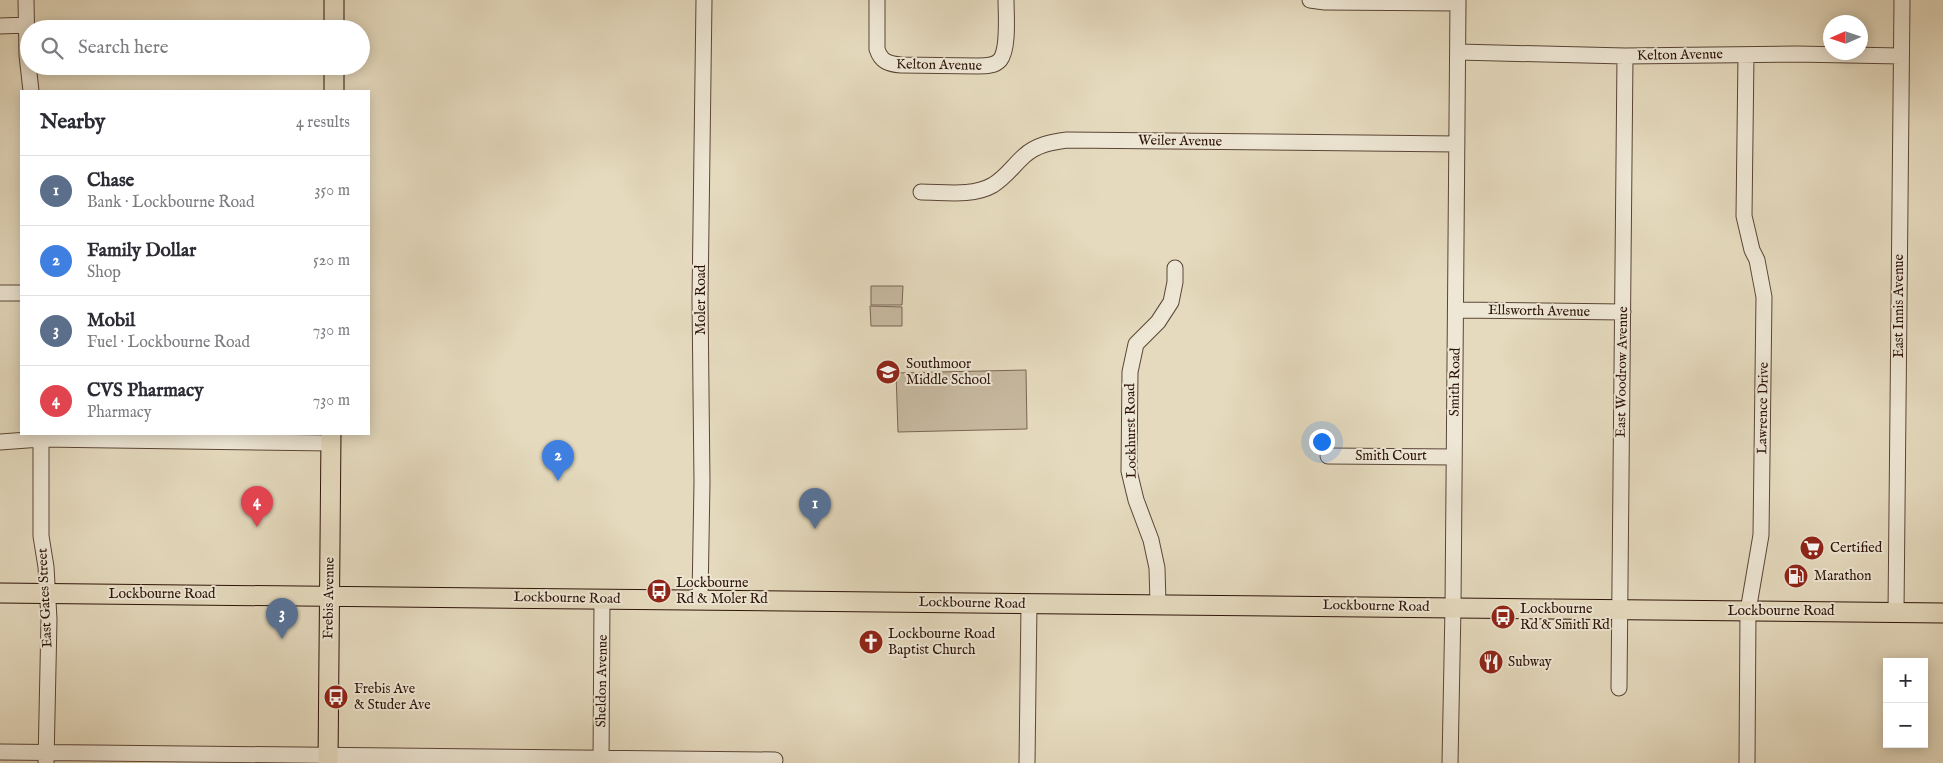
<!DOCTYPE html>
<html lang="en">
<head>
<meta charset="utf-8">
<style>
	body { margin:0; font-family:"IM FELL English",serif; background:#f2f2f3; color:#2b2b33 }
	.controls { position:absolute; right:15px; bottom:15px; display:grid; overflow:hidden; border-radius:0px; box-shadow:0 2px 12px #0003 }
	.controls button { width:45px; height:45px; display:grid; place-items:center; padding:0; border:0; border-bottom:1px solid #e1e1e2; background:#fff; color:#2b2b33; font:25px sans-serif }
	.compass { position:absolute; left:1823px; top:15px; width:45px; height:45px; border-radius:50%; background:#fff; box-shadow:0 2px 12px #0003; rotate:267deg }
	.you { position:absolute; left:1321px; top:441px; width:18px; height:18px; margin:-12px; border:4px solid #fff; border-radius:50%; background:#1a73e8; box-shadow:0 0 0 8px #1a73e833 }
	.badge { display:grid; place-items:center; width:32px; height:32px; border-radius:50%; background:#8f2418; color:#fff; font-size:16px; font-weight:700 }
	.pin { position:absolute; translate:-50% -41px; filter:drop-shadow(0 1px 2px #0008) }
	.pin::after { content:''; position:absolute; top:26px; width:18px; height:15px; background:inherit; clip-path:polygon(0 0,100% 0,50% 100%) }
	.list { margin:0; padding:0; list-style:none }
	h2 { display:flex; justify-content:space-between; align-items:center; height:65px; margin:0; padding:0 20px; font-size:21px }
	h2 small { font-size:16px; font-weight:400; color:#7c7c81 }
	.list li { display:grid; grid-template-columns:32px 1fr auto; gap:15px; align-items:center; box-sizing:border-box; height:70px; padding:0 20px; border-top:1px solid #e1e1e2 }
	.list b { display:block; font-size:19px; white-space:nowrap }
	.list p { margin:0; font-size:16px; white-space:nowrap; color:#7c7c81 }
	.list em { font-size:16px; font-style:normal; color:#7c7c81 }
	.icon { flex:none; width:28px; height:28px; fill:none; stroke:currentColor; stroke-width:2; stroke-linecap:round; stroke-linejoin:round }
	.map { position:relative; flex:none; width:1943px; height:763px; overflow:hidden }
	.search { position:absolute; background:#fff; box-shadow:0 2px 12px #0003; left:20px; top:20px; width:350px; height:55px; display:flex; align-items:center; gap:12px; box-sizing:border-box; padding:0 18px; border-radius:28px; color:#7c7c81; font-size:19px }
	.panel { position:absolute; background:#fff; box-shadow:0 2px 12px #0003; left:20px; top:90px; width:350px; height:345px; border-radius:0px }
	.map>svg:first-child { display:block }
	.green { fill:#c6b89f; stroke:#7a6654 }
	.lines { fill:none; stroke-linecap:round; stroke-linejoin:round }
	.minor-casing { stroke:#5b4636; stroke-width:17 }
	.major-casing { stroke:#2d1409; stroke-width:21 }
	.minor { stroke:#eee7d5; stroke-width:15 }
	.major { stroke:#e5dabe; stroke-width:19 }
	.labels { text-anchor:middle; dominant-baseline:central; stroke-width:4; stroke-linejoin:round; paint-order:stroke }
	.street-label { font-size:14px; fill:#2d1409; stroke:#eee7d5 }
	.poi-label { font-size:14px; fill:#2d1409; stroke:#eee7d5; text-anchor:start }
</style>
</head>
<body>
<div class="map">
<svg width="1943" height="763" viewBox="0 0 1943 763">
	<rect width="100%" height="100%" fill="#e5dabe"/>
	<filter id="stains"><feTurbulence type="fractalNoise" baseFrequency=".004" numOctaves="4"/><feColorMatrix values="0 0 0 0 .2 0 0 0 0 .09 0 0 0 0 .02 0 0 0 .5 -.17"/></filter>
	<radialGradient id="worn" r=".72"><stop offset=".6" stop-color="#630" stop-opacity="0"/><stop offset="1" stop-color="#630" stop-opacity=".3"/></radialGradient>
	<!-- green -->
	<path class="green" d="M 871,286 L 903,286 L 902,305 L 871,305 Z
		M 870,306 L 902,307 L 902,326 L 871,326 Z
		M 1026,370 L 1027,429 L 898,432 L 896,373 Z"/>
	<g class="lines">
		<defs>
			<path id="minor" d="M 26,0 L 27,55 L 31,91
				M 877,0 L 877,49 C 881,62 889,64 901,65 L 978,66 C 985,66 995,66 1000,60 C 1009,49 1006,14 1006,0
				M 1310,0 L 1325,2 L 1458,3
				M 0,26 L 26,25
				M 1458,52 L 1625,56 L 1796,54 L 1901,56
				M 1746,55 L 1744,216 L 1752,250 L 1757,260 L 1764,297 L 1761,535 L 1748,611 L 1747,763
				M 921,192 C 944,192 972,197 993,185 C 1006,177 1013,166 1024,156 C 1036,145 1051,142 1067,140 L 1457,144
				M 0,293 L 21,293
				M 1456,310 L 1623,312
				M 41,434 L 41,536 L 46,567 L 49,619 L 46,763
				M 0,442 L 41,439 L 331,443
				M 1328,456 L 1454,457
				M 700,599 L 702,482 L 700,300 L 704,0
				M 1158,604 L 1157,568 L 1151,540 L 1136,500 L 1129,471 L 1130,372 L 1136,344 L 1158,322 L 1171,302 L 1175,282 L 1175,268
				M 1896,612 L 1902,0
				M 1619,688 L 1625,56
				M 0,752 L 775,760
				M 601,763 L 602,599
				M 1027,763 L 1029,604
				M 1450,763 L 1453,607 L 1458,0"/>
			<path id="major" d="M 334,29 L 334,0
				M 334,91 L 334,66
				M 0,593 L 1943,613
				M 328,763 L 331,434"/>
		</defs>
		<!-- minor casing -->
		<use href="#minor" class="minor-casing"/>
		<!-- major casing -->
		<use href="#major" class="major-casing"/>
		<!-- minor -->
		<use href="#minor" class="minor"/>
		<!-- major -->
		<use href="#major" class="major"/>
	</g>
	<!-- icons -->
	<defs>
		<symbol id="school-disc" viewBox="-11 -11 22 22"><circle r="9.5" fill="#8f2418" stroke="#eee7d5"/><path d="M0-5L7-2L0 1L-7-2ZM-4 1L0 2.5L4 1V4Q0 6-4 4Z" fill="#fff"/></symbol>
		<symbol id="supermarket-disc" viewBox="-11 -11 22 22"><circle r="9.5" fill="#8f2418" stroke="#eee7d5"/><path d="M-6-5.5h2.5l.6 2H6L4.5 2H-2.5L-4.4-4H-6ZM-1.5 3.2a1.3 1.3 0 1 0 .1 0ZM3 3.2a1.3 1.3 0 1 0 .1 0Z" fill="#fff"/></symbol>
		<symbol id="fuel-disc" viewBox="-11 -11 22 22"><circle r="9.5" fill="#8f2418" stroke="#eee7d5"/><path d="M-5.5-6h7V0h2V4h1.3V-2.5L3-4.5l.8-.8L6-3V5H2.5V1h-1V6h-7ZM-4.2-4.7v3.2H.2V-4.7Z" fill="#fff"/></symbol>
		<symbol id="bus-disc" viewBox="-11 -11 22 22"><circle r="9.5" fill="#8f2418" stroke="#eee7d5"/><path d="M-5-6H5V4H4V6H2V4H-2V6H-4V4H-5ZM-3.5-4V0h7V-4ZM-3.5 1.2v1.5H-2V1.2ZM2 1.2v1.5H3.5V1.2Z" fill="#fff"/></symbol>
		<symbol id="church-disc" viewBox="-11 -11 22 22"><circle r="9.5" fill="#8f2418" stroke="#eee7d5"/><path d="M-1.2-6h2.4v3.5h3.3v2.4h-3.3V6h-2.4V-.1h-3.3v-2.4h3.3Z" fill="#fff"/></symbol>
		<symbol id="restaurant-disc" viewBox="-11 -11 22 22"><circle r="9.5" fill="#8f2418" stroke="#eee7d5"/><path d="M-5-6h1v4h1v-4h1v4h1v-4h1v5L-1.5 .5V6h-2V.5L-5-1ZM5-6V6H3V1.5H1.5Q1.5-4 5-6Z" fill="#fff"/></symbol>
	</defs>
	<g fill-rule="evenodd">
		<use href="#school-disc" x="874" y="358" width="28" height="28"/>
		<use href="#supermarket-disc" x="1798" y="534" width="28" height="28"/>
		<use href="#fuel-disc" x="1782" y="562" width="28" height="28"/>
		<use href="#bus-disc" x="645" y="577" width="28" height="28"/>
		<use href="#bus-disc" x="1489" y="603" width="28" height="28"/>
		<use href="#church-disc" x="857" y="628" width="28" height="28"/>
		<use href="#restaurant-disc" x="1477" y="648" width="28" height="28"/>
		<use href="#bus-disc" x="322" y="683" width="28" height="28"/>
	</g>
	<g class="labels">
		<!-- street labels -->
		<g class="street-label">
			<text transform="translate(1680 55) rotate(-1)">Kelton Avenue</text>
			<text transform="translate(939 65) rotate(1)">Kelton Avenue</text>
			<text transform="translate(1180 141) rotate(1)">Weiler Avenue</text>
			<text transform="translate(701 300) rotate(-90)">Moler Road</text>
			<text transform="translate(1899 306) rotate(-90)">East Innis Avenue</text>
			<text transform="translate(1539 311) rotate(1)">Ellsworth Avenue</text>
			<text transform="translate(1622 372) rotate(-89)">East Woodrow Avenue</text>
			<text transform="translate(1455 382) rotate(-89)">Smith Road</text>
			<text transform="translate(1763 408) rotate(-89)">Lawrence Drive</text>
			<text transform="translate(1131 431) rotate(-91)">Lockhurst Road</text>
			<text x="1391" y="456">Smith Court</text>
			<text x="162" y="594">Lockbourne Road</text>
			<text transform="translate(45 598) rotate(-93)">East Gates Street</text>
			<text transform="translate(329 598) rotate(-89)">Frebis Avenue</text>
			<text transform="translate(567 598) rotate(1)">Lockbourne Road</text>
			<text transform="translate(972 603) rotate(1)">Lockbourne Road</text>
			<text transform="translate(1376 606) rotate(1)">Lockbourne Road</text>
			<text x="1781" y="611">Lockbourne Road</text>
			<text transform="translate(602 681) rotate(-89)">Sheldon Avenue</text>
		</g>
		<!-- poi labels -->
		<g class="poi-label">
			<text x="906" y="364">Southmoor<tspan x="906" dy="16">Middle School</tspan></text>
			<text x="1830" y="548">Certified</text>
			<text x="1814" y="576">Marathon</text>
			<text x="676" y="583">Lockbourne<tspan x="676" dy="16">Rd &amp; Moler Rd</tspan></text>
			<text x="1520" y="609">Lockbourne<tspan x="1520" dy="16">Rd &amp; Smith Rd</tspan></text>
			<text x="888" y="634">Lockbourne Road<tspan x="888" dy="16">Baptist Church</tspan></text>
			<text x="1508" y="662">Subway</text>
			<text x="354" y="689">Frebis Ave<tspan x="354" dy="16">&amp; Studer Ave</tspan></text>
		</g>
	</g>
	<rect width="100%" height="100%" filter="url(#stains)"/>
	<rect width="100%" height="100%" fill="url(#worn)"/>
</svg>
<div class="controls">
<button>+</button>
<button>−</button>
</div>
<svg class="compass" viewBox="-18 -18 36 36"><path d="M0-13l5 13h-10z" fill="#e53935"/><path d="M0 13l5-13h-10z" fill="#7c7c81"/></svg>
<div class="you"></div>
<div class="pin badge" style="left:815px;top:529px;background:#5c6f8a">1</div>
<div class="pin badge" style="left:558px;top:481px;background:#3f7fe0">2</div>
<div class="pin badge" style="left:282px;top:639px;background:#5c6f8a">3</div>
<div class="pin badge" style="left:257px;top:527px;background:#e0444e">4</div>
<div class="search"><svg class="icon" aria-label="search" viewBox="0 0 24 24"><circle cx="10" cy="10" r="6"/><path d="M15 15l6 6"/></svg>Search here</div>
<section class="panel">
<h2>Nearby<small>4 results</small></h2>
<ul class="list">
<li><span class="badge" style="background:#5c6f8a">1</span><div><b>Chase</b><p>Bank · Lockbourne Road</p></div><em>350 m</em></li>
<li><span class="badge" style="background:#3f7fe0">2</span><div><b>Family Dollar</b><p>Shop</p></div><em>520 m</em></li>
<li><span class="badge" style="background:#5c6f8a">3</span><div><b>Mobil</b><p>Fuel · Lockbourne Road</p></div><em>730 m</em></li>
<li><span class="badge" style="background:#e0444e">4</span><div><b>CVS Pharmacy</b><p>Pharmacy</p></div><em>730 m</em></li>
</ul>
</section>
</div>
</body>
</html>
